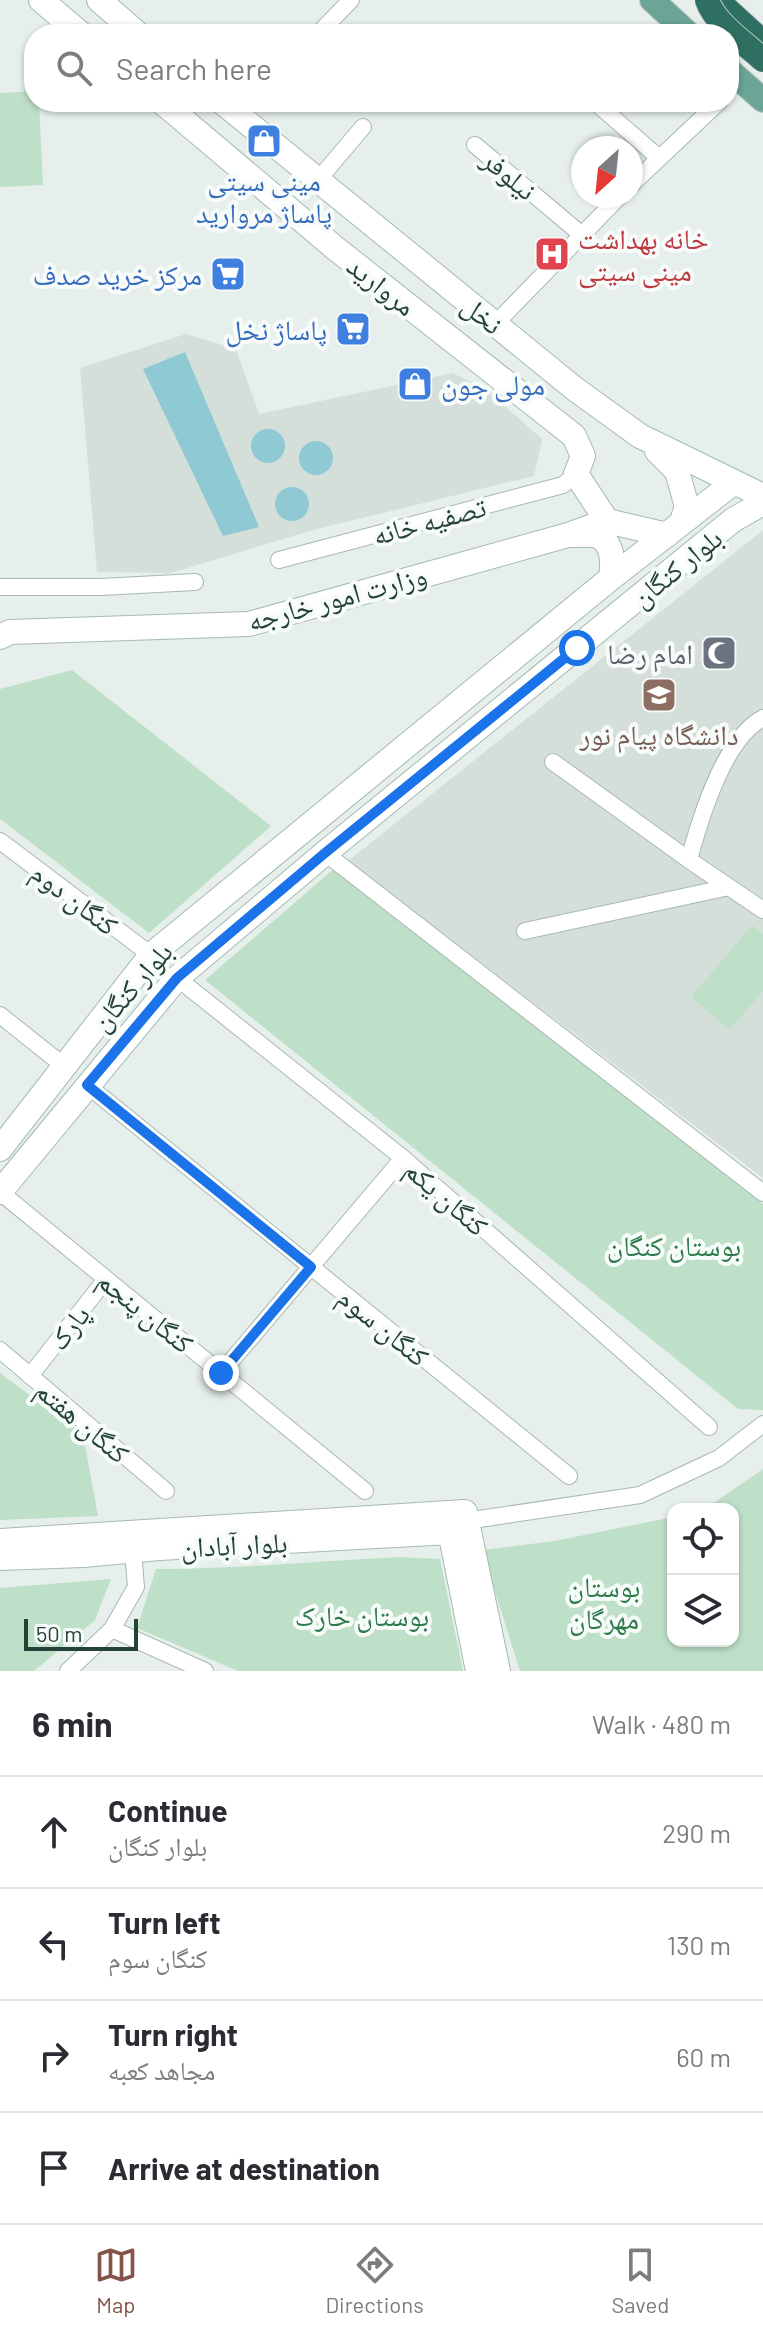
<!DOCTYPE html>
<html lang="en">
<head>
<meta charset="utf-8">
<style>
	body { margin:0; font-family:Barlow,"Noto Naskh Arabic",sans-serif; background:#f2f2f3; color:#2b2b33 }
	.controls { position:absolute; right:24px; bottom:24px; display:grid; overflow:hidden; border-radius:16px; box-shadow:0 2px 6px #0004 }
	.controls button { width:72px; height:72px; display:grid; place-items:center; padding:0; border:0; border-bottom:2px solid #e1e1e2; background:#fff; color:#2b2b33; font:40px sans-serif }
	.compass { position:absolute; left:571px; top:136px; width:72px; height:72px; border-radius:50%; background:#fff; box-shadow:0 2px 6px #0004; rotate:207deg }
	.scale { position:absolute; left:24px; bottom:20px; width:114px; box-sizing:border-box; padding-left:8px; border:4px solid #24423a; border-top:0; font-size:22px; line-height:28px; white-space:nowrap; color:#24423a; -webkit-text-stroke:6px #f7fbf9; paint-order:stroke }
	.stop { position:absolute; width:24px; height:24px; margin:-18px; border:6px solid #1a73e8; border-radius:50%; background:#fff }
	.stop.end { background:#1a73e8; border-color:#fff; box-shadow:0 2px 8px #0008 }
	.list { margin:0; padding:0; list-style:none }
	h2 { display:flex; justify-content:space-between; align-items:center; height:104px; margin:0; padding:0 32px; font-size:34px }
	h2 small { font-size:26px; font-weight:400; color:#7c7c81 }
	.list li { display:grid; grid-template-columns:52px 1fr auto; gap:24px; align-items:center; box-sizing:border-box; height:112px; padding:0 32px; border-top:2px solid #e1e1e2 }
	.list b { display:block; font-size:30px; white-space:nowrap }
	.list p { margin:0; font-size:26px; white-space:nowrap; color:#7c7c81 }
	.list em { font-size:26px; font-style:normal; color:#7c7c81 }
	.icon { flex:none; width:44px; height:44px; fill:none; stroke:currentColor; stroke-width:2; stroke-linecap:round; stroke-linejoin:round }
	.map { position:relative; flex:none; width:763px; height:1671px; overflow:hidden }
	.search { position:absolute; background:#fff; box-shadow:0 2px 6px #0004; left:24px; right:24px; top:24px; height:88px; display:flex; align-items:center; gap:20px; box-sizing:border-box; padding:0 28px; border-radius:32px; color:#7c7c81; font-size:30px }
	.sheet { height:552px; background:#fff }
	nav { display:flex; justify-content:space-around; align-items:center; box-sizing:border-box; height:112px; border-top:2px solid #e1e1e2; background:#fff; font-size:22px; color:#7c7c81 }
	nav a { display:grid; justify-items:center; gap:4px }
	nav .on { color:#855347 }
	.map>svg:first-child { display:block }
	.built { fill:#d4dfda }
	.green { fill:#bfe0c8 }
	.water { fill:#8ec9d4 }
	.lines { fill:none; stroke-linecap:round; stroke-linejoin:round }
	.street-casing { stroke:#a8b8b2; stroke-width:18 }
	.secondary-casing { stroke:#a4bbb3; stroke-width:26 }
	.primary-casing { stroke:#c2cac8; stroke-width:26 }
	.highway-casing { stroke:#c2cac8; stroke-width:26 }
	.street { stroke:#fff; stroke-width:16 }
	.secondary { stroke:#fff; stroke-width:24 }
	.primary { stroke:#6aa596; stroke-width:24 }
	.highway { stroke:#2f6f62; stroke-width:24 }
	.highway-bridge-casing { stroke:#c2cac8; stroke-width:26; stroke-linecap:butt }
	.highway-bridge { stroke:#2f6f62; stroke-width:24 }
	.route { stroke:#1a73e8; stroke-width:10 }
	.labels { text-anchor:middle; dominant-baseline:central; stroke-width:8; stroke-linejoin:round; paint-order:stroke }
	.street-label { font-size:28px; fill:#24423a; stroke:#f7fbf9 }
	.shop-label { font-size:28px; fill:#366cbe; stroke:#f7fbf9; text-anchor:end }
	.health-label { font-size:28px; fill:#be3a42; stroke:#f7fbf9; text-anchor:start }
	.worship-label { font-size:28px; fill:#5b616d; stroke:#f7fbf9; text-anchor:end }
	.education-label { font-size:28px; fill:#785e54; stroke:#f7fbf9 }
	.park-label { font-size:28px; fill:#2d7a4b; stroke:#f7fbf9 }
</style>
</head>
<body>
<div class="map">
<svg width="763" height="1671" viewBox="0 0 763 1671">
	<rect width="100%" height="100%" fill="#e6efeb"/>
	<!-- built -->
	<path class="built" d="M 186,334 L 236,349 L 259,414 L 453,373 L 488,391 L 542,439 L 534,476 L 313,530 L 171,573 L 97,572 L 80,368 Z
		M 763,530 L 763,1178 L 348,861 Z"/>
	<!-- green -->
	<path class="green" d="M 34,91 L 34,102 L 39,102 L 43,185 L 0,187 L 0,93 Z
		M 72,670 L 271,826 L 149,933 L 0,819 L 0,689 Z
		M 336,867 L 763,1204 L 763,1410 L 738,1409 L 205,980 Z
		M 752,925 L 763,934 L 763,991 L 730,1030 L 691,997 Z
		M 0,1373 L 83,1434 L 98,1516 L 0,1520 Z
		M 763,1469 L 763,1671 L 520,1671 L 482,1550 L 555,1541 L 673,1517 L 673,1641 L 733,1641 L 733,1509 L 705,1509 Z
		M 399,1557 L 440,1559 L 463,1671 L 238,1671 L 137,1628 L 156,1569 C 237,1569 318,1561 399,1557 Z
		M 111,1579 L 95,1620 L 34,1671 L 0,1671 L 0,1588 Z"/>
	<!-- water -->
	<path class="water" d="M 185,352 L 259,527 L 223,536 L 143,369 Z
		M251 446a17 17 0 1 1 34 0a17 17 0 1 1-34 0Z
		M299 458a17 17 0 1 1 34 0a17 17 0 1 1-34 0Z
		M275 504a17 17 0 1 1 34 0a17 17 0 1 1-34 0Z"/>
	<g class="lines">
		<defs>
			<path id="street" d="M 318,34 L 351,0
				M 595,102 L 658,157
				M 475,145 L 582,235
				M 318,180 L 363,127
				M 631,185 L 719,102
				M 495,324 L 620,196
				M 279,560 L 563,485 L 576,474
				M 0,587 L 101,587 L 195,582
				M 553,762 L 689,860 L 763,910
				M 0,841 L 151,955
				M 325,853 L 763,1193
				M 689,860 C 700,819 724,738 763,718
				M 525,931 L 729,887
				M 177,978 L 403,1158 L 709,1427
				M 0,1015 L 64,1066
				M 87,1085 L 569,1476
				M 0,1192 L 365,1491
				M 0,1350 L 166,1491
				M 221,1373 L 403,1158
				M 30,1376 L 106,1279
				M 466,1521 L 640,1495 L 719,1458 L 763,1424
				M 112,1629 L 205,1671
				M 68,1671 L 112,1629 L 136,1587 L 133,1551"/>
			<path id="secondary" d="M 41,0 L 81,34
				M 99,0 L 138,34
				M 162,102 L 335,248 L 574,436 L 583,456 L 576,474 L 607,521
				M 222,102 L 575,389 L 640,436 L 763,496
				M 657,451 L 677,471 L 687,507 L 682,521
				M 571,535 C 579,535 591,534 598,536 C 614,543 613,564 611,578
				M 0,637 L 10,632 L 249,624 L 568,535 L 607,521 L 667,535
				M 0,1149 L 151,955 L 611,578 L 733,483
				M 0,1192 L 177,978 L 325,853 L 733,520 L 763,503
				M 447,1516 L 478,1671
				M 0,1541 L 465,1512 L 498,1671
				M 0,1558 L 83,1555 L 159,1548 L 468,1531"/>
			<path id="primary" d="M 652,0 L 689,34
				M 729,70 L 763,100"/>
			<path id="highway" d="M 717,0 L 763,42"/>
		</defs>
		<!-- street casing -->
		<use href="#street" class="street-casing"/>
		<!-- secondary casing -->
		<use href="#secondary" class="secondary-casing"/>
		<!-- primary casing -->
		<use href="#primary" class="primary-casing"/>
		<!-- highway casing -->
		<use href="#highway" class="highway-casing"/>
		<!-- street -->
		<use href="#street" class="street"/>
		<!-- secondary -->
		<use href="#secondary" class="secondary"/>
		<!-- primary -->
		<use href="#primary" class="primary"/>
		<!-- highway -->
		<use href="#highway" class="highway"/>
		<defs>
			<path id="highway-bridge" d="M 707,0 C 715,24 745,43 763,60"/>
		</defs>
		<!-- highway-bridge casing -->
		<use href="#highway-bridge" class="highway-bridge-casing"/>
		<!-- highway-bridge -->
		<use href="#highway-bridge" class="highway-bridge"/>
	</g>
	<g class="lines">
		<!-- route -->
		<path class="route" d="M 221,1373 L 311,1267 L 87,1085 L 177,978 L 325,853 L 577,648"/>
	</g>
	<!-- icons -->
	<defs>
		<symbol id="shop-square" viewBox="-11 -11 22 22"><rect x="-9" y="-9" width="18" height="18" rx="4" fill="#3f7fe0" stroke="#f7fbf9"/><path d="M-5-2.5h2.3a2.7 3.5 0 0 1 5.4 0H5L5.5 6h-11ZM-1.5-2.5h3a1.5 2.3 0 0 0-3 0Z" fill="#fff"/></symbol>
		<symbol id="hospital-square" viewBox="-11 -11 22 22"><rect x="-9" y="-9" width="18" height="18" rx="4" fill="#e0444e" stroke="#f7fbf9"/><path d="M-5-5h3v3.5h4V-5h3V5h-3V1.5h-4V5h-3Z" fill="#fff"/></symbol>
		<symbol id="supermarket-square" viewBox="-11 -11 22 22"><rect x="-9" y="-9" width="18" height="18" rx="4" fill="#3f7fe0" stroke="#f7fbf9"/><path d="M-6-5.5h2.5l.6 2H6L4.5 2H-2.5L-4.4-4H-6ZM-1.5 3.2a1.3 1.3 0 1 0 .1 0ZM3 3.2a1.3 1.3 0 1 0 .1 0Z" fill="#fff"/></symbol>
		<symbol id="mosque-square" viewBox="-11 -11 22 22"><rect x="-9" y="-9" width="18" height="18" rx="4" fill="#6b7280" stroke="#f7fbf9"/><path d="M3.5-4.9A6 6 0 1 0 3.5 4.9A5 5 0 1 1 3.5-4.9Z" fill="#fff"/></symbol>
		<symbol id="university-square" viewBox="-11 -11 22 22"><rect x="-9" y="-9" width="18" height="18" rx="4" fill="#8d6e63" stroke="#f7fbf9"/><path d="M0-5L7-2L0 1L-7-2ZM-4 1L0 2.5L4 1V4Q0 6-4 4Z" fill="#fff"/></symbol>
	</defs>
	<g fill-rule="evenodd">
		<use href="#shop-square" x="244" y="121" width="40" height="40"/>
		<use href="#hospital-square" x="532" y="234" width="40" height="40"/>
		<use href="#supermarket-square" x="208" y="254" width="40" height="40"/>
		<use href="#supermarket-square" x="333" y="309" width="40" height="40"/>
		<use href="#shop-square" x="395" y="364" width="40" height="40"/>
		<use href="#mosque-square" x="699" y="633" width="40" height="40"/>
		<use href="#university-square" x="639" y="675" width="40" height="40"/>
	</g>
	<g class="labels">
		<!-- street labels -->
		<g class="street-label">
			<text transform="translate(510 174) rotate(40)">نیلوفر</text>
			<text transform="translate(382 285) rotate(38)">مروارید</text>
			<text transform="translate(483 314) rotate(39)">نخل</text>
			<text transform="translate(429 520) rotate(-15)">تصفیه خانه</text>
			<text transform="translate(676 567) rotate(-39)">بلوار کنگان</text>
			<text transform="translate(337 597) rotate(-15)">وزارت امور خارجه</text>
			<text transform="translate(75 898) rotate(37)">کنگان دوم</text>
			<text transform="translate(131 986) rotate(-49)">بلوار کنگان</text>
			<text transform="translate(447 1197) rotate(41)">کنگان یکم</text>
			<text transform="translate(146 1311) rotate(39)">کنگان پنجم</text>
			<text transform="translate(384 1326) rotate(39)">کنگان سوم</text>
			<text transform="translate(68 1327) rotate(-52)">پارک</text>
			<text transform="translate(83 1421) rotate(40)">کنگان هفتم</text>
			<text transform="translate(234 1544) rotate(-3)">بلوار آبادان</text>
		</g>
		<!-- shop labels -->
		<g class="shop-label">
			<text x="264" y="180" text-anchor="middle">مینی سیتی<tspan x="264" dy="32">پاساژ مروارید</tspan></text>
			<text x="202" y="274">مرکز خرید صدف</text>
			<text x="327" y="329">پاساژ نخل</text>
			<text x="441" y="384" text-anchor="start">مولی جون</text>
		</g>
		<!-- health labels -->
		<g class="health-label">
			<text x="578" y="238">خانه بهداشت<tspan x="578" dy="32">مینی سیتی</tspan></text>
		</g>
		<!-- worship labels -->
		<g class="worship-label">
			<text x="693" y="653">امام رضا</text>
		</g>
		<!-- education labels -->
		<g class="education-label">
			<text x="659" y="734">دانشگاه پیام نور</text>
		</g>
		<!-- park labels -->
		<g class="park-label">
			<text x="674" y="1245">بوستان کنگان</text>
			<text x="604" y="1586">بوستان<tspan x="604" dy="32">مهرگان</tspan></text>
			<text x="362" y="1615">بوستان خارک</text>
		</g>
	</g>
</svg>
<div class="controls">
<button><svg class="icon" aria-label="locate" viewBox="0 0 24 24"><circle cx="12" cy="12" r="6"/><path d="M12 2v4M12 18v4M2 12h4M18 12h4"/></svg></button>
<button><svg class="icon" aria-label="layers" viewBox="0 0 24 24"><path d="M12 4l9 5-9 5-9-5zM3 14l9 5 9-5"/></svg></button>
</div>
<svg class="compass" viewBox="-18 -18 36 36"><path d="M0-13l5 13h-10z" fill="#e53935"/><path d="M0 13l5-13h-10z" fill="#7c7c81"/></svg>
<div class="scale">50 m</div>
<div class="stop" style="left:577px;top:648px"></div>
<div class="stop end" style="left:221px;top:1373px"></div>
<div class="search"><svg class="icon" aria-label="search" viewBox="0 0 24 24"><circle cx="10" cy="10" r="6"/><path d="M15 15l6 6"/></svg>Search here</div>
</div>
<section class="sheet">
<h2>6 min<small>Walk · 480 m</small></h2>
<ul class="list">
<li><svg class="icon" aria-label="ahead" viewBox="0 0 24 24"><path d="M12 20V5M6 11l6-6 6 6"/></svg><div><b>Continue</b><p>بلوار کنگان</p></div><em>290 m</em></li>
<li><svg class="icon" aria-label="left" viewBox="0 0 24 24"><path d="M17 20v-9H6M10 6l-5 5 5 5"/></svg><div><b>Turn left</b><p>کنگان سوم</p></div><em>130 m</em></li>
<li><svg class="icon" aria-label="right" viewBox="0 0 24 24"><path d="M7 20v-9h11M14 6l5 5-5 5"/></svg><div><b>Turn right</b><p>مجاهد کعبه</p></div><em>60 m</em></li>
<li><svg class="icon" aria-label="arrive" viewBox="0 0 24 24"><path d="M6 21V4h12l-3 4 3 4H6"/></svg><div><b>Arrive at destination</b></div></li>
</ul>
</section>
<nav>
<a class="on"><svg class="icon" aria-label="map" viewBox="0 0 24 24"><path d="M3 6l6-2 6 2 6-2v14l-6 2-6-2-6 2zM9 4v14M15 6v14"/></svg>Map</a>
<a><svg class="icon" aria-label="directions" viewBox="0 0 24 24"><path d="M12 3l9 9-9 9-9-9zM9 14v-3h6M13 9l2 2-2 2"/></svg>Directions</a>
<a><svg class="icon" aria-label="saved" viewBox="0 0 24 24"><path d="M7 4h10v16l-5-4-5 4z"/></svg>Saved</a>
</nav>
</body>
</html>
